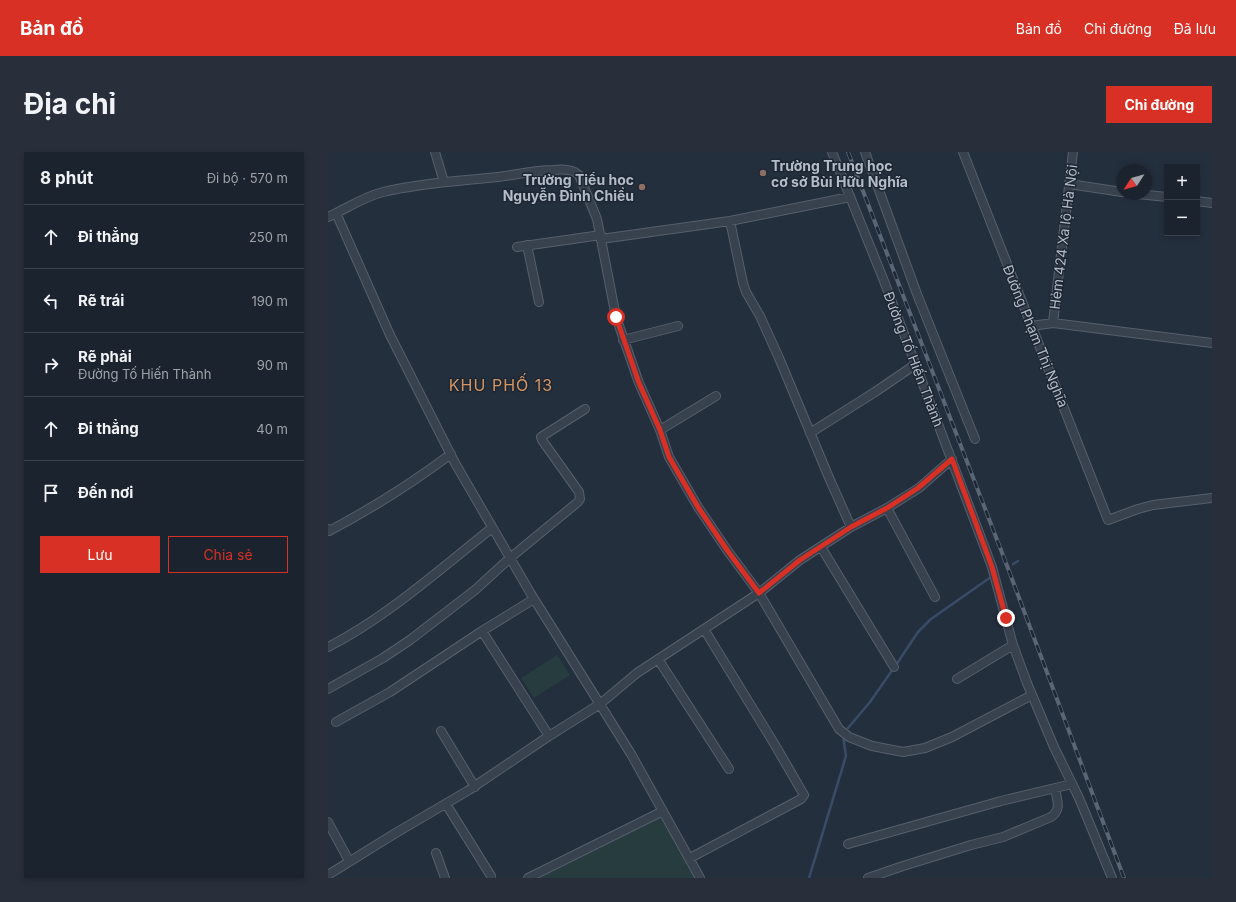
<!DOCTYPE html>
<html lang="vi">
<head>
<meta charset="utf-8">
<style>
	body { margin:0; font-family:Inter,sans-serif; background:#282f3a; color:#f1f3f6 }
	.controls { position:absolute; right:12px; top:12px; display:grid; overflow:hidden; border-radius:0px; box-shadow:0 2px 6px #0003 }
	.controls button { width:36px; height:36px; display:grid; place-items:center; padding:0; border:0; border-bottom:1px solid #39404a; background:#1b232e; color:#f1f3f6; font:20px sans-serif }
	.compass { position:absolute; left:788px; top:12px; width:36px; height:36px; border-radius:50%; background:#1b232e; box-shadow:0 2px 6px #0003; rotate:234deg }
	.stop { position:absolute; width:12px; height:12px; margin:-9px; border:3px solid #d93025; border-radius:50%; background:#fff }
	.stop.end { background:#d93025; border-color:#fff; box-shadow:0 1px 4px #0008 }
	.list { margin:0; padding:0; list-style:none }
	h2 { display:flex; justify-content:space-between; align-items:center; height:52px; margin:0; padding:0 16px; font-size:17px }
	h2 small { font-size:13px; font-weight:400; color:#a0a4aa }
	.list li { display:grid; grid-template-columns:26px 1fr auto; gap:12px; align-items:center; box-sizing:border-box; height:64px; padding:0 16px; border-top:1px solid #39404a }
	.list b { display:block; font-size:15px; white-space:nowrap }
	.list p { margin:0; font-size:13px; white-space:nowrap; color:#a0a4aa }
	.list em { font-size:13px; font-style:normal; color:#a0a4aa }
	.actions { display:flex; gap:8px; padding:12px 16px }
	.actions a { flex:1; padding:9px 0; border:1px solid #d93025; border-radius:0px; text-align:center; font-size:14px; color:#d93025 }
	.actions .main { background:#d93025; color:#fff }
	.icon { flex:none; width:22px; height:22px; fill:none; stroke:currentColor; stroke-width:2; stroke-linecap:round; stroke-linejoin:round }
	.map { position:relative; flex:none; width:884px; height:726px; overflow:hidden; border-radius:0px }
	header { display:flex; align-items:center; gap:24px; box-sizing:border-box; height:56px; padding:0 20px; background:#d93025; color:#fff }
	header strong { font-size:19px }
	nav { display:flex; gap:22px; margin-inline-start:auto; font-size:14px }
	.intro { display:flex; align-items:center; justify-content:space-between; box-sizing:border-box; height:96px; padding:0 24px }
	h1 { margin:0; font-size:28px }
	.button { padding:10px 18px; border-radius:0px; background:#d93025; color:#fff; font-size:14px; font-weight:700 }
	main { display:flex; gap:24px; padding:0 24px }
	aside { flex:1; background:#1b232e; border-radius:0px; box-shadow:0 2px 6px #0003 }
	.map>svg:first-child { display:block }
	.green { fill:#263c3f }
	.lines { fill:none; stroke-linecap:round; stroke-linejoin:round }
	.stream { stroke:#394c67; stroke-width:2.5 }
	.minor-casing { stroke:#565f6c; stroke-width:10 }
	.minor { stroke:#38414e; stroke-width:8 }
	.rail-casing { stroke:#5a6575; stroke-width:4 }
	.rail { stroke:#1d2633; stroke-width:2.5; stroke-dasharray:8; stroke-linecap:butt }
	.route { stroke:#d93025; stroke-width:5 }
	.education-dot { fill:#8d6e63; stroke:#1d2633; stroke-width:1.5 }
	.labels { text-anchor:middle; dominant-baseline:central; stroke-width:3; stroke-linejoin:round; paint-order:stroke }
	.poi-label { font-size:14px; font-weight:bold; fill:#b4bcc9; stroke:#1d2633; text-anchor:start }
	.street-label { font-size:14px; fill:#b4bcc9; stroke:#1d2633 }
	.quarter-label { font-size:16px; letter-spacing:1px; fill:#d59563; stroke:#1d2633 }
</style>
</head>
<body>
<header>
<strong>Bản đồ</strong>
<nav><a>Bản đồ</a><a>Chỉ đường</a><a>Đã lưu</a></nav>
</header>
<div class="intro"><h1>Địa chỉ</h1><a class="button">Chỉ đường</a></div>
<main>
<aside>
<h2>8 phút<small>Đi bộ · 570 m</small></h2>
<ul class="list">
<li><svg class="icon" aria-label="ahead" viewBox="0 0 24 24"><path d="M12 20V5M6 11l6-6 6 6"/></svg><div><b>Đi thẳng</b></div><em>250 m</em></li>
<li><svg class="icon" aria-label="left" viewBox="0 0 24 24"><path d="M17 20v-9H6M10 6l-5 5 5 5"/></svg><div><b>Rẽ trái</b></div><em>190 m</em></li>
<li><svg class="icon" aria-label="right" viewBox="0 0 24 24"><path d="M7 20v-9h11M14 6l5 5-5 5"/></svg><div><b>Rẽ phải</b><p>Đường Tố Hiến Thành</p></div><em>90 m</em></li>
<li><svg class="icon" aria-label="ahead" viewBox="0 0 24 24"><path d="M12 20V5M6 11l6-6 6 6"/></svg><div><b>Đi thẳng</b></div><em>40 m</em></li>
<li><svg class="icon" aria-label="arrive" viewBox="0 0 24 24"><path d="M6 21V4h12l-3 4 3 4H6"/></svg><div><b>Đến nơi</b></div></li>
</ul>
<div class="actions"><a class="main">Lưu</a><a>Chia sẻ</a></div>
</aside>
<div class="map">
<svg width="884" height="726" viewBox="0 0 884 726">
	<rect width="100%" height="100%" fill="#242f3e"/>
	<!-- green -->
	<path class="green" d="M 229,503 L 242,523 L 206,546 L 193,526 Z
		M 334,663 L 369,726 L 205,726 L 260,701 Z"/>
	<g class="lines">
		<!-- stream -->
		<path class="stream" d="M 685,412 L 690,409
			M 568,513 L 590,480 L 603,467 L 663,425
			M 520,576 L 542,550 L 565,517
			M 481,726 L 518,604 L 515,584"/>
		<defs>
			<path id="minor" d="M 107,0 L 116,30
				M 504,0 L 556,129 L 664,415 L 685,493 L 699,531 L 726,595 L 751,646 L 784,726
				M 537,0 L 589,142 L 647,287
				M 635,0 L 780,368 L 810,357 L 825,353 L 884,346
				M 741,32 L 794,40
				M 809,42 L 839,45
				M 869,49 L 884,51
				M 8,61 L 62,183 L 127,311 L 203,442 L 303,602 L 372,726
				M 0,65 C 18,57 35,45 55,40 C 93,31 132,29 170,25 C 188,23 206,18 225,18 C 233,17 245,17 251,23 L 269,67 L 288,165 L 311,231 L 332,278 L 341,305 L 370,355 L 399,398 L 431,441 L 511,577 L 521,585 L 544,594 L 575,600 L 597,596 L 624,585 L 704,543
				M 402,69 L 415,131 L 418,140 L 432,164 L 451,206 L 502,328 L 523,375
				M 273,87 L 402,69 L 522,45
				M 199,93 L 211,150
				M 189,95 L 273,83
				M 725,171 L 745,0
				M 703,174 L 725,171 L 884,191
				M 295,188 L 350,174
				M 332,278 L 388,244
				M 482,281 L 547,240 L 588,212
				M 559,356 L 607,445
				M 0,377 L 1,379 C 43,357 84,331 123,302
				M 493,395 L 566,515
				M 206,447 L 154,479 L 221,584
				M 0,495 C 59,465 112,417 164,376
				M 330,507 L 401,617
				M 629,527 L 685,493
				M 0,537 L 55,506 L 82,488 L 147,438 L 182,406 L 250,350 L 252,347 L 251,340 L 214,288 L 213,285 L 257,257
				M 8,570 L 62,540 L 154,479
				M 113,579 L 147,635
				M 118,652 L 163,724
				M 0,670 L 21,709
				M 520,692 L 673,649 L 744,632
				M 108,701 L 117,726
				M 362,706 L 473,647 L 476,643 L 447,593 L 376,477
				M 0,723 L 66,682 L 141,638 L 221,584 L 272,552 L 309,521 L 431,441 L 472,408 L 523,375 L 559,356 L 591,336 L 624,307
				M 200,726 L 335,659
				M 540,726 L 575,714 L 643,693 L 675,685 L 723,665 C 734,657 729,649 727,636"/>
		</defs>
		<!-- minor casing -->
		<use href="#minor" class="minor-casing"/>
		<!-- minor -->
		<use href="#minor" class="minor"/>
		<defs>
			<path id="rail" d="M 520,0 L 681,419 L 796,726"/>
		</defs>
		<!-- rail casing -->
		<use href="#rail" class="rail-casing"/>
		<!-- rail -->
		<use href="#rail" class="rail"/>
	</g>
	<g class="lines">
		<!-- route -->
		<path class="route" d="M 288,165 L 311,231 L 332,278 L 341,305 L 370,355 L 399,398 L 431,441 L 472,408 L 523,375 L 559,356 L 590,336 L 624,307 L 664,415 L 678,466"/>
	</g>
	<!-- markers -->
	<g class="education-dot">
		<circle cx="435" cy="21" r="4"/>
		<circle cx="314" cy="35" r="4"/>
	</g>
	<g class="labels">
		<!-- poi labels -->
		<g class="poi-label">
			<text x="443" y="13">Trường Trung học<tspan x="443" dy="16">cơ sở Bùi Hữu Nghĩa</tspan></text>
			<text x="306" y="27" text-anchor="end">Trường Tiểu học<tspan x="306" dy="16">Nguyễn Đình Chiều</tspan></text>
		</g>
		<!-- street labels -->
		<g class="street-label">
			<text transform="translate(735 85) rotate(-83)">Hẻm 424 Xa lộ Hà Nội</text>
			<text transform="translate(708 184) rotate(68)">Đường Phạm Thị Nghĩa</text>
			<text transform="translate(586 207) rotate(69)">Đường Tố Hiến Thành</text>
		</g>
		<!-- quarter labels -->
		<g class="quarter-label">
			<text x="173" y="233">KHU PHỐ 13</text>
		</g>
	</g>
</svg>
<div class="controls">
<button>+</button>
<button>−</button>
</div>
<svg class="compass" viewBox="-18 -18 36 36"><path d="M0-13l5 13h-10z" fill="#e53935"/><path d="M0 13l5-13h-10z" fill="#a0a4aa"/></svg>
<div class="stop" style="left:288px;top:165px"></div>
<div class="stop end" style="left:678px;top:466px"></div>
</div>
</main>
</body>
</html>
